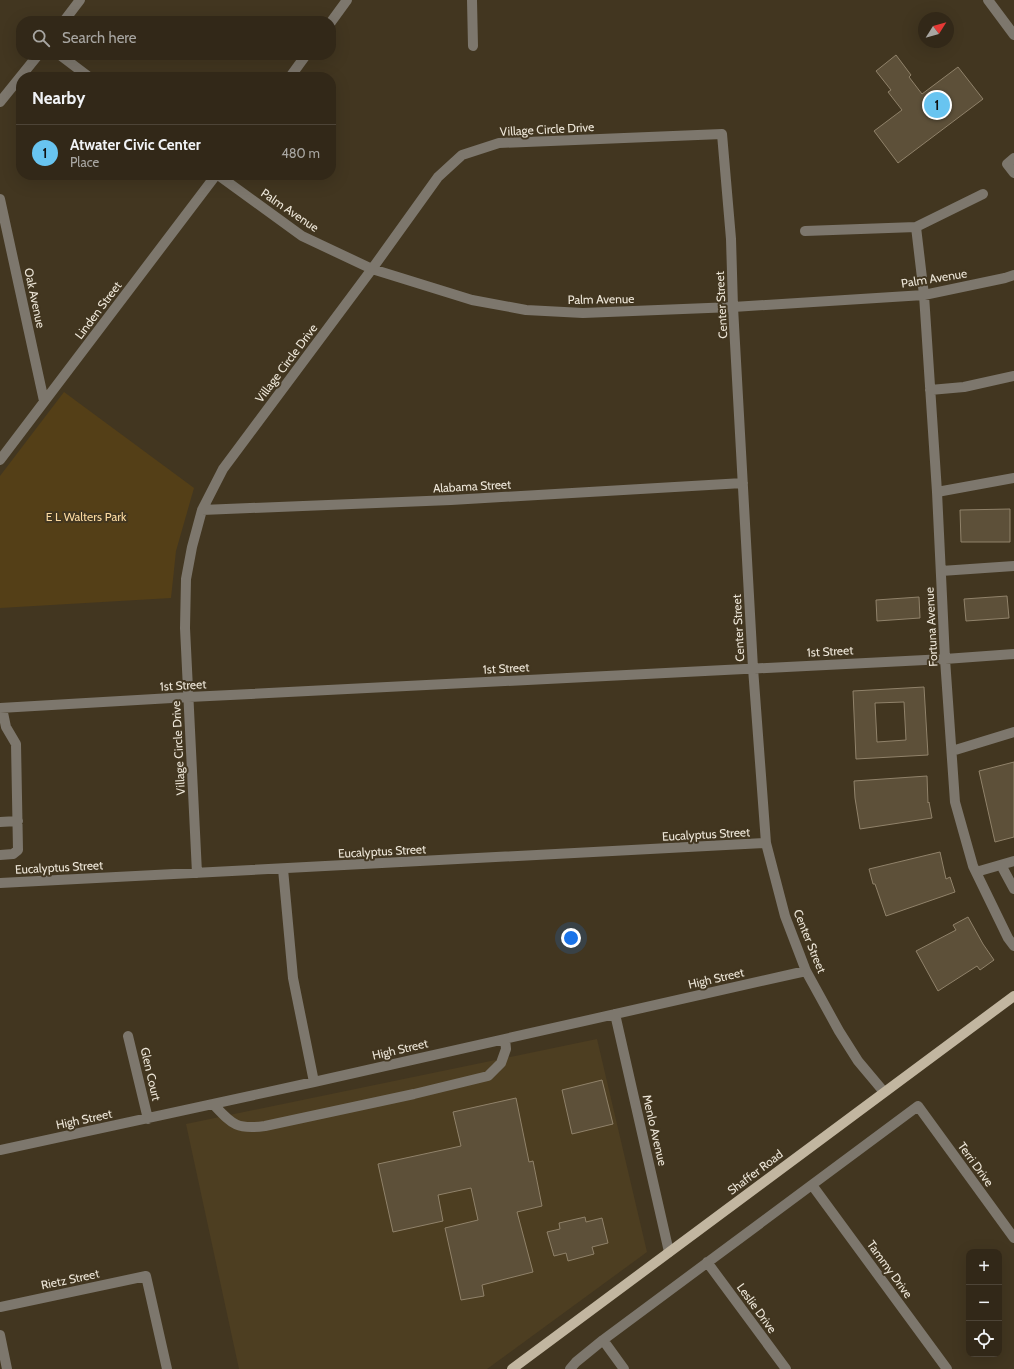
<!DOCTYPE html>
<html lang="en">
<head>
<meta charset="utf-8">
<style>
	body { margin:0; font-family:Cabin,sans-serif; background:#3d3425; color:#f1f3f6 }
	.controls { position:absolute; right:12px; bottom:12px; display:grid; overflow:hidden; border-radius:8px; box-shadow:0 4px 16px #0002 }
	.controls button { width:36px; height:36px; display:grid; place-items:center; padding:0; border:0; border-bottom:1px solid #4d4437; background:#322818; color:#f1f3f6; font:20px sans-serif }
	.compass { position:absolute; left:918px; top:12px; width:36px; height:36px; border-radius:50%; background:#322818; box-shadow:0 4px 16px #0002; rotate:53deg }
	.you { position:absolute; left:571px; top:938px; width:14px; height:14px; margin:-10px; border:3px solid #fff; border-radius:50%; background:#1a73e8; box-shadow:0 0 0 6px #1a73e833 }
	.badge { display:grid; place-items:center; width:26px; height:26px; border-radius:50%; background:#68c4f0; color:#111; font-size:13px; font-weight:700 }
	.pin { position:absolute; translate:-50% -50%; border:2px solid #fff; box-shadow:0 1px 4px #0006 }
	.list { margin:0; padding:0; list-style:none }
	h2 { display:flex; justify-content:space-between; align-items:center; height:52px; margin:0; padding:0 16px; font-size:17px }
	h2 small { font-size:13px; font-weight:400; color:#a8a6a2 }
	.list li { display:grid; grid-template-columns:26px 1fr auto; gap:12px; align-items:center; box-sizing:border-box; height:56px; padding:0 16px; border-top:1px solid #4d4437 }
	.list b { display:block; font-size:15px; white-space:nowrap }
	.list p { margin:0; font-size:13px; white-space:nowrap; color:#a8a6a2 }
	.list em { font-size:13px; font-style:normal; color:#a8a6a2 }
	.icon { flex:none; width:22px; height:22px; fill:none; stroke:currentColor; stroke-width:2; stroke-linecap:round; stroke-linejoin:round }
	.map { position:relative; flex:none; width:1014px; height:1369px; overflow:hidden }
	.search { position:absolute; background:#322818; box-shadow:0 4px 16px #0002; left:16px; top:16px; width:320px; height:44px; display:flex; align-items:center; gap:10px; box-sizing:border-box; padding:0 14px; border-radius:16px; color:#a8a6a2; font-size:15px }
	.panel { position:absolute; background:#322818; box-shadow:0 4px 16px #0002; left:16px; top:72px; width:320px; height:108px; border-radius:16px }
	.map>svg:first-child { display:block }
	.built { fill:#4d3e21 }
	.green { fill:#543f17 }
	.building { fill:#5d5039; stroke:#90826a; fill-rule:evenodd }
	.lines { fill:none; stroke-linecap:round; stroke-linejoin:round }
	.minor { stroke:#7d776d; stroke-width:10 }
	.major { stroke:#c2b6a0; stroke-width:10 }
	.labels { text-anchor:middle; dominant-baseline:central; stroke-width:4; stroke-linejoin:round; paint-order:stroke }
	.street-label { font-size:12px; fill:#ede6d8; stroke:#423620 }
	.park-label { font-size:12px; fill:#fbdaa1; stroke:#423620 }
</style>
</head>
<body>
<div class="map">
<svg width="1014" height="1369" viewBox="0 0 1014 1369">
	<rect width="100%" height="100%" fill="#423620"/>
	<!-- built -->
	<path class="built" d="M 597,1039 L 647,1252 L 487,1369 L 239,1369 L 186,1124 Z"/>
	<!-- green -->
	<path class="green" d="M 64,392 L 194,488 L 176,551 L 171,598 L 0,608 L 0,476 Z"/>
	<!-- building -->
	<path class="building" d="M 896,55 L 911,75 L 909,77 L 922,94 L 958,67 L 983,99 L 898,163 L 874,131 L 902,110 L 888,92 L 891,90 L 876,71 Z
		M 1010,509 L 1010,542 L 961,542 L 960,510 Z
		M 1007,596 L 1009,618 L 966,621 L 964,599 Z
		M 919,597 L 920,618 L 877,621 L 876,600 Z
		M 924,687 L 928,755 L 856,759 L 853,691 ZM 904,702 L 906,740 L 877,742 L 875,703 Z
		M 1014,762 L 1014,837 L 995,842 L 979,771 Z
		M 927,776 L 928,803 L 929,802 L 932,818 L 860,829 L 855,798 L 854,781 Z
		M 940,852 L 946,879 L 950,877 L 955,892 L 886,916 L 875,884 L 873,884 L 869,869 Z
		M 968,917 L 983,944 L 994,960 L 980,970 L 977,966 L 938,991 L 916,951 L 956,930 L 953,925 Z
		M 602,1080 L 613,1124 L 572,1134 L 562,1090 Z
		M 516,1098 L 529,1162 L 533,1161 L 542,1206 L 517,1212 L 533,1272 L 482,1285 L 484,1296 L 461,1300 L 445,1228 L 478,1220 L 471,1188 L 438,1195 L 443,1221 L 393,1232 L 378,1164 L 461,1146 L 453,1112 Z
		M 585,1217 L 586,1222 L 602,1218 L 608,1243 L 592,1247 L 594,1254 L 568,1261 L 566,1253 L 554,1256 L 547,1232 L 560,1229 L 559,1223 Z"/>
	<g class="lines">
		<!-- minor -->
		<path class="minor" d="M 472,0 L 473,46
			M 988,0 L 1014,35
			M 64,21 L 80,0
			M 331,22 L 347,0
			M 60,55 L 89,77
			M 290,77 L 306,55
			M 0,102 L 38,55
			M 1014,158 L 1007,164 L 1014,173
			M 218,175 L 302,236 L 372,269 L 472,300 L 526,310 L 583,313 L 733,307 L 924,295 L 1005,278 L 1014,275
			M 0,199 L 44,401
			M 916,227 L 924,295 L 937,492 L 945,659 L 955,802 L 973,866 L 1008,938 L 1014,946
			M 805,231 L 916,227 L 983,194
			M 930,390 L 964,387 L 1014,376
			M 0,460 L 216,175
			M 937,492 L 1014,478
			M 202,510 L 451,500 L 743,483
			M 941,571 L 1014,566
			M 0,708 L 189,697 L 945,659 L 1014,654
			M 952,751 L 1014,732
			M 0,822 L 18,821
			M 0,855 L 13,854 L 18,850 L 16,744 L 6,727 L 2,708
			M 1001,865 L 1014,889
			M 283,869 L 293,978 L 314,1082
			M 976,872 L 1014,861
			M 197,873 L 185,628 L 186,579 L 192,547 L 202,510 L 223,469 L 372,269 L 438,177 L 462,155 L 499,143 L 722,134 L 731,239 L 733,307 L 753,668 L 766,843 L 785,916 L 806,971 L 839,1031 L 858,1061 L 884,1092
			M 0,883 L 766,843
			M 615,1014 L 669,1252
			M 128,1036 L 148,1119
			M 213,1104 C 232,1124 236,1130 265,1126 L 414,1094 L 488,1076 L 501,1063 L 506,1049 L 505,1039
			M 0,1150 L 314,1082 L 806,971
			M 812,1185 L 947,1369
			M 707,1262 L 786,1369
			M 0,1307 L 146,1276 L 167,1369
			M 0,1335 L 7,1369
			M 603,1340 L 624,1369
			M 570,1369 L 576,1362 L 603,1340 L 918,1106 L 1014,1238"/>
		<!-- major -->
		<path class="major" d="M 512,1369 L 1014,996"/>
	</g>
	<g class="labels">
		<!-- street labels -->
		<g class="street-label">
			<text transform="translate(547 129) rotate(-3)">Village Circle Drive</text>
			<text transform="translate(290 210) rotate(34)">Palm Avenue</text>
			<text transform="translate(934 278) rotate(-9)">Palm Avenue</text>
			<text transform="translate(35 298) rotate(78)">Oak Avenue</text>
			<text transform="translate(601 299) rotate(-1)">Palm Avenue</text>
			<text transform="translate(721 305) rotate(-93)">Center Street</text>
			<text transform="translate(98 310) rotate(-53)">Linden Street</text>
			<text transform="translate(286 363) rotate(-53)">Village Circle Drive</text>
			<text transform="translate(472 486) rotate(-3)">Alabama Street</text>
			<text transform="translate(931 627) rotate(-93)">Fortuna Avenue</text>
			<text transform="translate(738 628) rotate(-93)">Center Street</text>
			<text transform="translate(830 651) rotate(-3)">1st Street</text>
			<text transform="translate(506 668) rotate(-3)">1st Street</text>
			<text transform="translate(183 685) rotate(-3)">1st Street</text>
			<text transform="translate(178 748) rotate(-93)">Village Circle Drive</text>
			<text transform="translate(706 834) rotate(-3)">Eucalyptus Street</text>
			<text transform="translate(382 851) rotate(-3)">Eucalyptus Street</text>
			<text transform="translate(59 867) rotate(-3)">Eucalyptus Street</text>
			<text transform="translate(810 941) rotate(68)">Center Street</text>
			<text transform="translate(716 978) rotate(-13)">High Street</text>
			<text transform="translate(400 1049) rotate(-13)">High Street</text>
			<text transform="translate(151 1074) rotate(77)">Glen Court</text>
			<text transform="translate(84 1119) rotate(-12)">High Street</text>
			<text transform="translate(655 1130) rotate(77)">Menlo Avenue</text>
			<text transform="translate(976 1164) rotate(54)">Terri Drive</text>
			<text transform="translate(755 1172) rotate(-37)">Shaffer Road</text>
			<text transform="translate(890 1269) rotate(54)">Tammy Drive</text>
			<text transform="translate(70 1279) rotate(-12)">Rietz Street</text>
			<text transform="translate(757 1308) rotate(54)">Leslie Drive</text>
		</g>
		<!-- park labels -->
		<g class="park-label">
			<text x="86" y="516">E L Walters Park</text>
		</g>
	</g>
</svg>
<div class="controls">
<button>+</button>
<button>−</button>
<button><svg class="icon" aria-label="locate" viewBox="0 0 24 24"><circle cx="12" cy="12" r="6"/><path d="M12 2v4M12 18v4M2 12h4M18 12h4"/></svg></button>
</div>
<svg class="compass" viewBox="-18 -18 36 36"><path d="M0-13l5 13h-10z" fill="#e53935"/><path d="M0 13l5-13h-10z" fill="#a8a6a2"/></svg>
<div class="you"></div>
<div class="pin badge" style="left:937px;top:105px">1</div>
<div class="search"><svg class="icon" aria-label="search" viewBox="0 0 24 24"><circle cx="10" cy="10" r="6"/><path d="M15 15l6 6"/></svg>Search here</div>
<section class="panel">
<h2>Nearby<small></small></h2>
<ul class="list">
<li><span class="badge">1</span><div><b>Atwater Civic Center</b><p>Place</p></div><em>480 m</em></li>
</ul>
</section>
</div>
</body>
</html>
